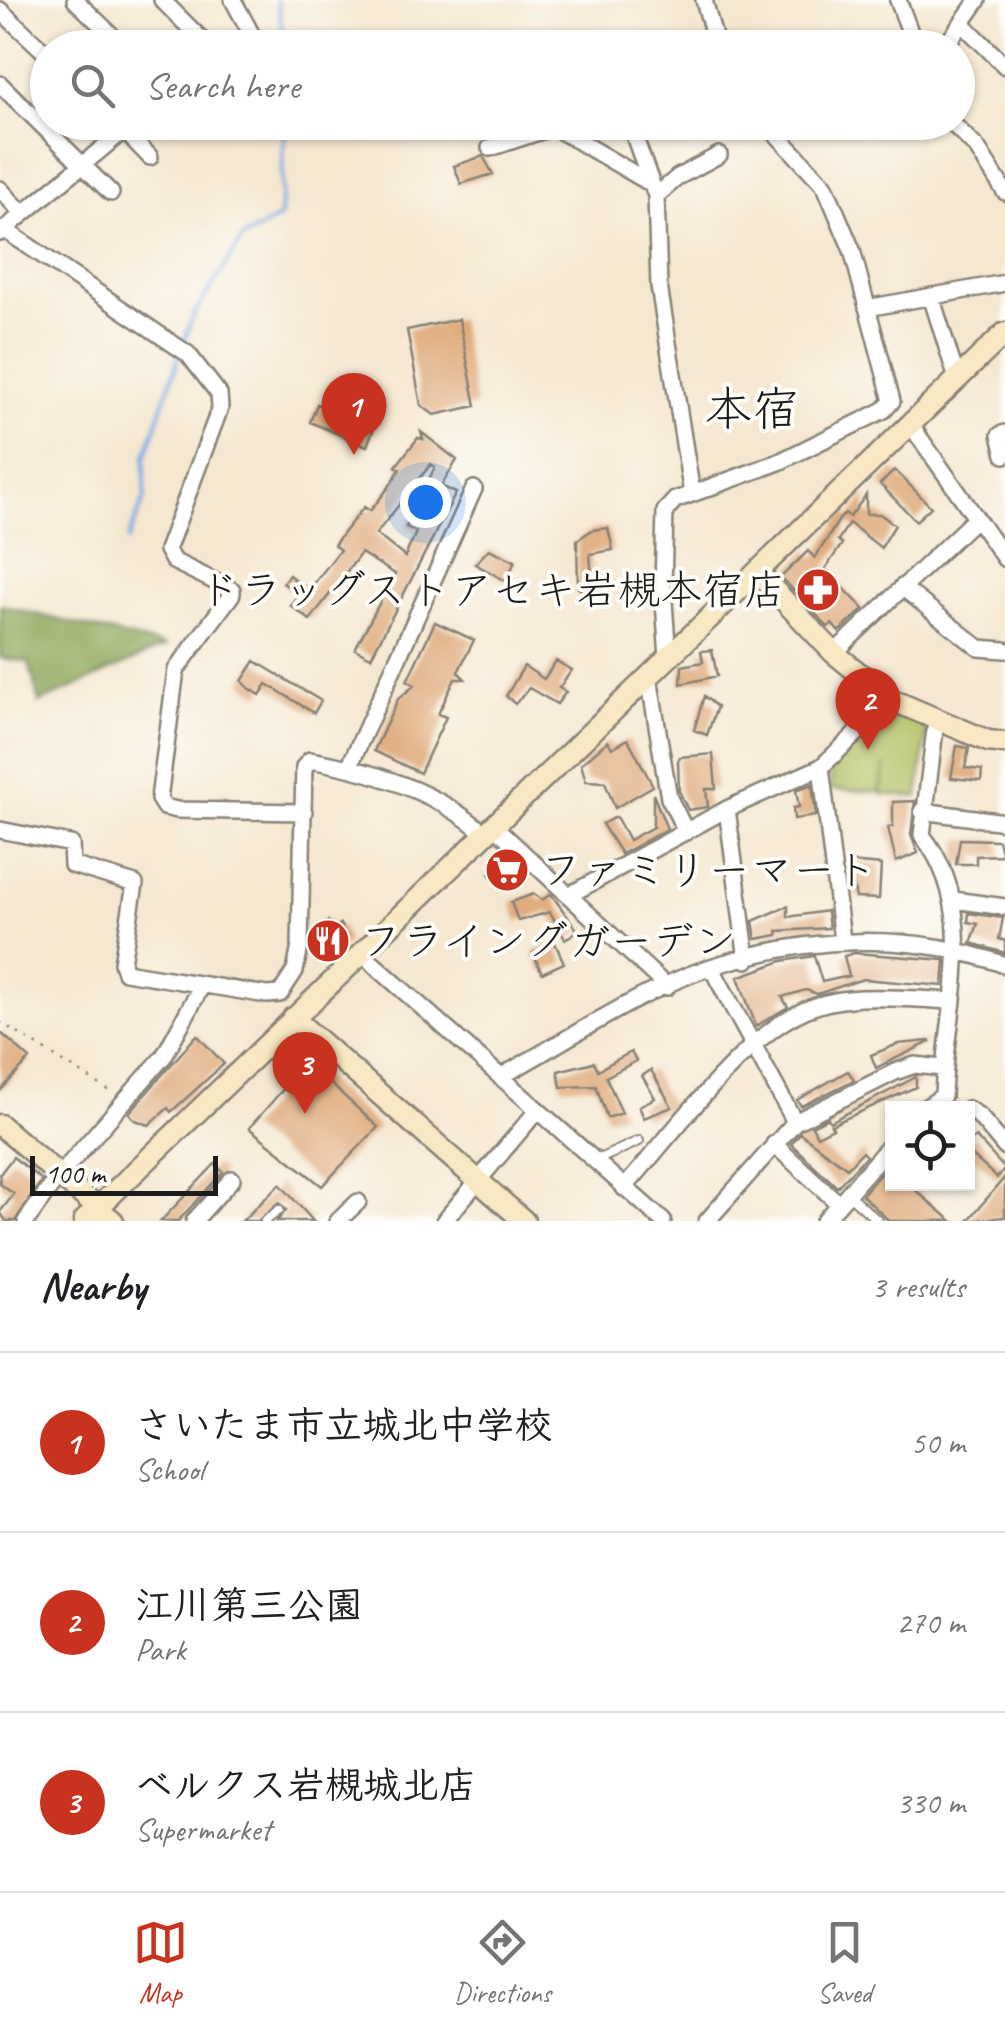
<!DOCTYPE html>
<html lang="en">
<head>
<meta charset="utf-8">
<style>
	body { margin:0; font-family:Caveat,"Klee One",sans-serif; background:#f6f6f6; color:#202124 }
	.controls { position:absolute; right:30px; bottom:30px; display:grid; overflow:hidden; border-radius:0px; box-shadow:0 2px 8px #0004 }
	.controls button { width:90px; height:90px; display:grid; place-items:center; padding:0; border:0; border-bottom:2px solid #e0e0e0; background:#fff; color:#202124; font:50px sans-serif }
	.scale { position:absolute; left:30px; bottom:25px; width:188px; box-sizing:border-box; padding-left:10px; border:5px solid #1c1c1c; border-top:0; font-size:28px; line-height:35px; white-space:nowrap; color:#1c1c1c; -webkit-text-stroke:8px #fdfcf7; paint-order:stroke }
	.you { position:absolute; left:425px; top:502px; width:35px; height:35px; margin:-25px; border:8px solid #fff; border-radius:50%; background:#1a73e8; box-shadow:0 0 0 15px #1a73e833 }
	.badge { display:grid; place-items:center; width:65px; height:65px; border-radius:50%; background:#c8321e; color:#fff; font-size:32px; font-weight:700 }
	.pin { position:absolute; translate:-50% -82px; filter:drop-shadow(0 2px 5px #0008) }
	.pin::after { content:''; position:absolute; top:52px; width:35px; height:30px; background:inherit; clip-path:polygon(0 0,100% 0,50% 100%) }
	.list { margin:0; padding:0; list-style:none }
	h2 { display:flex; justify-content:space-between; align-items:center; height:130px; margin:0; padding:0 40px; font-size:42px }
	h2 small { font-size:32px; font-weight:400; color:#757577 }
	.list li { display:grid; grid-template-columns:65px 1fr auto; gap:30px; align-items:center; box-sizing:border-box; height:180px; padding:0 40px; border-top:2px solid #e0e0e0 }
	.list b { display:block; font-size:38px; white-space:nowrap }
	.list p { margin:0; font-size:32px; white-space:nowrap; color:#757577 }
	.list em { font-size:32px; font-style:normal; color:#757577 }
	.icon { flex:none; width:55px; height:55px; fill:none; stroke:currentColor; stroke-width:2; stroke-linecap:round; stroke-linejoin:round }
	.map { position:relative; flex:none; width:1005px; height:1221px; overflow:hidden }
	.search { position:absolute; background:#fff; box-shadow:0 2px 8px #0004; left:30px; right:30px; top:30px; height:110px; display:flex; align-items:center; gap:25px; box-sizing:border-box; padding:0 35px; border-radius:55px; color:#757577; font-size:38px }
	.sheet { height:670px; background:#fff }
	nav { display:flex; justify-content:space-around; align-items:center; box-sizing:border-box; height:140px; border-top:2px solid #e0e0e0; background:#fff; font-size:28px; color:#757577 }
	nav a { display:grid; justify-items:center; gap:5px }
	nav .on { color:#c8321e }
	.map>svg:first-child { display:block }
	.green { fill:#b1bf61; stroke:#666e3e; stroke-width:2.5 }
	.forest { fill:#8ca657; stroke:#54613a; stroke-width:2.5 }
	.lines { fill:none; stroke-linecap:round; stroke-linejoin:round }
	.stream { stroke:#76a8e2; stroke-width:4 }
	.building { fill:#dfaa7a; fill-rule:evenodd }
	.lane-casing { stroke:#888276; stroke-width:12 }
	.street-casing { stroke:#888276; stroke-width:20 }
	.secondary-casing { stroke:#888276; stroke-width:25 }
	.path { stroke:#888276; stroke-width:2.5; stroke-dasharray:2.5 8; stroke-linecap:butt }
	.lane { stroke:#fff; stroke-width:8 }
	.street { stroke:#fff; stroke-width:15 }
	.secondary { stroke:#f8e8c3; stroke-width:20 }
	.labels { text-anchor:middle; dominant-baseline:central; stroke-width:8; stroke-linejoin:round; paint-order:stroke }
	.poi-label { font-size:42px; fill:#1c1c1c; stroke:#fdfcf7; text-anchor:start }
	.quarter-label { font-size:48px; fill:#1c1c1c; stroke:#fdfcf7 }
</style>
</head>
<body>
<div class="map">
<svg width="1005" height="1221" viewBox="0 0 1005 1221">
	<rect width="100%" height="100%" fill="#fdfcf7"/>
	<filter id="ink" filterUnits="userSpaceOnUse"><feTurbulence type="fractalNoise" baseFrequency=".01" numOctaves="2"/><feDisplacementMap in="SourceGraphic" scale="20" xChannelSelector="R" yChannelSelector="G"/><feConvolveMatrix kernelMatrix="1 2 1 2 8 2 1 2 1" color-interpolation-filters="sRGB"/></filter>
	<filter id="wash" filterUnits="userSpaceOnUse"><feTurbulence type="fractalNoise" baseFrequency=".0048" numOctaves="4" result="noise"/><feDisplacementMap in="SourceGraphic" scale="40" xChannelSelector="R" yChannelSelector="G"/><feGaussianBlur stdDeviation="2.25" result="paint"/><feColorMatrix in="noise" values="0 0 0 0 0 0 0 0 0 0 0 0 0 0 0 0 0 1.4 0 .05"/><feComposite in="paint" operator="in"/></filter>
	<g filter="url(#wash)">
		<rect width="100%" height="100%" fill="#f5e7d0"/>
		<!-- green -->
		<path class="green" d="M 895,711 L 927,730 L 918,797 L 881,794 L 885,765 L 879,792 L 831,789 L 831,766 L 887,713 Z"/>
		<!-- forest -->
		<path class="forest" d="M 0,605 L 165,646 L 39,703 L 29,662 L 0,658 Z"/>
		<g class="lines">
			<!-- stream -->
			<path class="stream" d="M 277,0 L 286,48
				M 183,345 L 193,316 L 243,238 L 280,217 L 285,122
				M 128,540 L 145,497 L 145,458 L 180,354"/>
		</g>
		<g id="blocks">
			<!-- building -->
			<path class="building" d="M 483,156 L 493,174 L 461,184 L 454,166 Z
				M 459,319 L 476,406 L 434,415 L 421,405 L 407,330 Z
				M 317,404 L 349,419 L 348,422 L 374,428 L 367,446 L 310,422 Z
				M 421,432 L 457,460 L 441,486 L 456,493 L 371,657 L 355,649 L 395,574 L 361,553 L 310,620 L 290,605 L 298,595 L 283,583 L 289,575 L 309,590 L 340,550 L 334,545 L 343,533 L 364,507 L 370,511 L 389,487 L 400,469 L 396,466 L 418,438 L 423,439 ZM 431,464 L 435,467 L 406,527 L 416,532 L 405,557 L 376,534 Z
				M 895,470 L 931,507 L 916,521 L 880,484 Z
				M 866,495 L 866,514 L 880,514 L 895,525 L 881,548 L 849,523 L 838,540 L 842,544 L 825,569 L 864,609 L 839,632 L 832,624 L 828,627 L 781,577 L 808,551 L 815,558 L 839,520 L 845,513 L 850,517 Z
				M 608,528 L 613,550 L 590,554 L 593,591 L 585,592 L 578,588 L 577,540 L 592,530 Z
				M 489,549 L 515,561 L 506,581 L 475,564 Z
				M 435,622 L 474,640 L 458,672 L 465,679 L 455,679 L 438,714 L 446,717 L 420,773 L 374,751 L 398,699 L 415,685 L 407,681 Z
				M 712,650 L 717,676 L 681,684 L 682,666 L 703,662 L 701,651 Z
				M 255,661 L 321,701 L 314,713 L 267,684 L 260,695 L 249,688 L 242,681 Z
				M 556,661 L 572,670 L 559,688 L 566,692 L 557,704 L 529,688 L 515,704 L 506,696 L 524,666 L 544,679 Z
				M 704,696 L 717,707 L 707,735 L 694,730 Z
				M 628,739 L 653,786 L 615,808 L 605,782 L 586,781 L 581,764 L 608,741 L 612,748 Z
				M 957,746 L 969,748 L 965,768 L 982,770 L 981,781 L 951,778 Z
				M 713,754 L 716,789 L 706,789 L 708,807 L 688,810 L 679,791 L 678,761 L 680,757 Z
				M 812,784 L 816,816 L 794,819 L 793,808 L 799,807 L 796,790 Z
				M 653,794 L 667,829 L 621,854 L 602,824 L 616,817 L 629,840 L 653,827 Z
				M 915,801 L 911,835 L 918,853 L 896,862 L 888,827 L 893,826 L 893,802 Z
				M 960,839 L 998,840 L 1002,855 L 976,856 L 976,864 L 956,864 Z
				M 508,855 L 523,868 L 500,886 L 489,874 Z
				M 849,862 L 881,865 L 879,899 L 856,898 Z
				M 534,894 L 542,900 L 551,894 L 578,931 L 565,939 L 550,912 L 518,921 L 511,902 Z
				M 788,906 L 788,917 L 827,911 L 829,928 L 777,931 L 778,935 L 756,939 L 753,921 Z
				M 969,913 L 1003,918 L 999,939 L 1005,941 L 1005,953 L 971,943 L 978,924 L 968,922 Z
				M 328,921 L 336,928 L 340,924 L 348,941 L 328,960 L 311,943 L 311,937 Z
				M 555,943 L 564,963 L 542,973 L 533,953 Z
				M 854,953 L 945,960 L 943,986 L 863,979 L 817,994 L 806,990 L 782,997 L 788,1007 L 756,1026 L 738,977 L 782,961 L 814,956 L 822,982 L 849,976 L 844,956 Z
				M 0,1032 L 30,1059 L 0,1091 Z
				M 197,1035 L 224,1064 L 171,1112 L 168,1108 L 149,1125 L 135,1120 L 129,1113 Z
				M 929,1041 L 930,1042 L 876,1068 L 871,1055 L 898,1044 Z
				M 631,1052 L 636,1061 L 606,1077 L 622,1113 L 607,1118 L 596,1086 L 561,1087 L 558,1071 L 594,1062 L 598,1070 Z
				M 307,1062 L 378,1127 L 322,1186 L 249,1128 Z
				M 651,1070 L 672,1107 L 644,1118 L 639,1106 L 655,1098 L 642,1076 Z
				M 848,1071 L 854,1080 L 801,1106 L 797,1100 Z
				M 916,1077 L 916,1087 L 831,1125 L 833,1128 L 817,1136 L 812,1126 L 828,1118 L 830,1122 Z
				M 800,1133 L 847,1168 L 862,1152 L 866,1156 L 837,1187 L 791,1144 Z
				M 976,1137 L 1005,1169 L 997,1178 L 968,1152 L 968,1142 Z
				M 13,1157 L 42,1180 L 15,1221 L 6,1221 L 0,1212 L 14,1194 L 0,1184 L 0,1174 Z
				M 215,1164 L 223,1172 L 178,1221 L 161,1221 Z
				M 888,1165 L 892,1184 L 908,1184 L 952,1221 L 889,1221 L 862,1195 Z
				M 1005,1177 L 1005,1217 L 968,1221 L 978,1209 Z
				M 280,1184 L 313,1221 L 277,1221 L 286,1210 L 279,1203 L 258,1221 L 242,1221 Z"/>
		</g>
	</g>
	<g filter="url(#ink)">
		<use href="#blocks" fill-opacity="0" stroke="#888276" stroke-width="2.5"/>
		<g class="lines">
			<defs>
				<path id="lane" d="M 597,1160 L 639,1141
					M 847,1193 L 878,1221
					M 265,1221 L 279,1210"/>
				<path id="street" d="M 75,0 L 125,48
					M 162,0 L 210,48
					M 233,0 L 253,37 L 238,48
					M 704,0 L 717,48
					M 898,0 L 916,48
					M 0,10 L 48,55
					M 963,24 L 1005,66
					M 605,47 L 605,48
					M 944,48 L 978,0
					M 0,84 L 111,193
					M 629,122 L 656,196 L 659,286 L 692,494
					M 951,122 L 977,148 L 1005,192
					M 119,125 L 150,157
					M 490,148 L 554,127 L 650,183
					M 0,189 L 23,214
					M 656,196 L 678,177 L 719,155
					M 5,230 L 188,354 L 219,394 L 220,408 L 167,550 L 173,561 L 232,590 L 232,594 L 176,670 L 159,799 L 164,807 L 177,810 L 304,812
					M 0,233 L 134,122
					M 931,296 L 957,379
					M 867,308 L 1005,283
					M 910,424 L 1005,559
					M 1005,433 L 1000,435 L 1005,455
					M 902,587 L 979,648 L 1005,650
					M 834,653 L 976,518
					M 668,658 L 663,587 L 665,511 L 675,500 L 779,462 L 884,410 L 892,401 L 852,250 L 825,186 L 765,122
					M 649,677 L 669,798 L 686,832
					M 936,721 L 922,835 C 982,911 946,1009 943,1096
					M 349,767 L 474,489
					M 821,767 L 842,940
					M 727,809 L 747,960
					M 922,811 L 1005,822
					M 493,825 L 667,987
					M 0,830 L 71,844 L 72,865 L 135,884 L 122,963 L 125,972 L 267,995 L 280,994 L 295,971 L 300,946 L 304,767 L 310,760 C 373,771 437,791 485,834
					M 571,894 L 727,809 L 821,767 L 892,700
					M 954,900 L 1005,907
					M 361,953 L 663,1221
					M 711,967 L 795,1122
					M 500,1077 C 564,1042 643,989 711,967 C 806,936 912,931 1005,965
					M 925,1108 L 943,1096
					M 968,1109 L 979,1116 L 1005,1147
					M 774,1144 L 838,1203
					M 624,1188 C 669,1138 740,1041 799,1013 C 844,990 904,999 952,1001
					M 26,1221 L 57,1178 L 164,1056 L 201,987
					M 194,1221 L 232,1179
					M 338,1221 L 358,1202
					M 444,1221 L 536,1112
					M 707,1221 L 795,1122 L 895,1072 L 915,1065 L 942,1068
					M 824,1221 L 892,1143"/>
				<path id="secondary" d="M 757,572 L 834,653 L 892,700 L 988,741 L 1005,743
					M 293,1018 L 524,1221
					M 0,1125 L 113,1221
					M 84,1221 L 1005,333"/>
			</defs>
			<!-- lane casing -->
			<use href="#lane" class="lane-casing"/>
			<!-- street casing -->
			<use href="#street" class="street-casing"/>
			<!-- secondary casing -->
			<use href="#secondary" class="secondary-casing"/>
			<!-- path -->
			<path class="path" d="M 0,1022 L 113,1093"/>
			<!-- lane -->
			<use href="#lane" class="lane"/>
			<!-- street -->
			<use href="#street" class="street"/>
			<!-- secondary -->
			<use href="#secondary" class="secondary"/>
		</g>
	</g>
	<!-- icons -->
	<defs>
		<symbol id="pharmacy-disc" viewBox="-11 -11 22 22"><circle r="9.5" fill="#c8321e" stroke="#fdfcf7"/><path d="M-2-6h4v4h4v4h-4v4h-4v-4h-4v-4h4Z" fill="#fff"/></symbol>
		<symbol id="supermarket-disc" viewBox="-11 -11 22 22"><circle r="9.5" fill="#c8321e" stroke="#fdfcf7"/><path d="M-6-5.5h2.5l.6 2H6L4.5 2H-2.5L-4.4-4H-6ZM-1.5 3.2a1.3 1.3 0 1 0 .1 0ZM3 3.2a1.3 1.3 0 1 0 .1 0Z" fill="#fff"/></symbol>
		<symbol id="restaurant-disc" viewBox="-11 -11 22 22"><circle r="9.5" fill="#c8321e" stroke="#fdfcf7"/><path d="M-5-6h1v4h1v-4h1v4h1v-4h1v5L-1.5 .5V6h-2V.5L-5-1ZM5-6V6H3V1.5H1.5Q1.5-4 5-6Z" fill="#fff"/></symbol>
	</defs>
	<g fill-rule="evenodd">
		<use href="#pharmacy-disc" x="793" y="565" width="50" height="50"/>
		<use href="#supermarket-disc" x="482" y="845" width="50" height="50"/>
		<use href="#restaurant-disc" x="303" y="916" width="50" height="50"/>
	</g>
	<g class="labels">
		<!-- poi labels -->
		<g class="poi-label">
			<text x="786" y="590" text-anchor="end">ドラッグストアセキ岩槻本宿店</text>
			<text x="540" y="870">ファミリーマート</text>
			<text x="360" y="941">フライングガーデン</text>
		</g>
		<!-- quarter labels -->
		<g class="quarter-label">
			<text x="752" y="409">本宿</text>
		</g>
	</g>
</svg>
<div class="controls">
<button><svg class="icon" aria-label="locate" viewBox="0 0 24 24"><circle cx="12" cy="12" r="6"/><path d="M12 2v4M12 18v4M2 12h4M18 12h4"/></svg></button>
</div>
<div class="scale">100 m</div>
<div class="you"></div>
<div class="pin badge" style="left:354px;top:455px">1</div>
<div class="pin badge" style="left:868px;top:750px">2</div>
<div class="pin badge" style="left:305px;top:1114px">3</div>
<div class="search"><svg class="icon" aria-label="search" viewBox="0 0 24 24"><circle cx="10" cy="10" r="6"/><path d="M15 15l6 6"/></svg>Search here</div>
</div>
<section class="sheet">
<h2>Nearby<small>3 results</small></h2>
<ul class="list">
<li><span class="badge">1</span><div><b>さいたま市立城北中学校</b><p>School</p></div><em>50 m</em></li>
<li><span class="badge">2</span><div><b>江川第三公園</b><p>Park</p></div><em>270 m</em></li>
<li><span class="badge">3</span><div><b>ベルクス岩槻城北店</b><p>Supermarket</p></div><em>330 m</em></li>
</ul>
</section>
<nav>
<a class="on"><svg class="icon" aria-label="map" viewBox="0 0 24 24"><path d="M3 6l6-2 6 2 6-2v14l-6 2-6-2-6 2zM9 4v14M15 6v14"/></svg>Map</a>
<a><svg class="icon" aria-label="directions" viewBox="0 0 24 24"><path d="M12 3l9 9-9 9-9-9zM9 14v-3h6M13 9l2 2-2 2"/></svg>Directions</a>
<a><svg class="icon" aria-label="saved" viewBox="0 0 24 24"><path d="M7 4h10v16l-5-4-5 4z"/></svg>Saved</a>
</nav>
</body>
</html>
